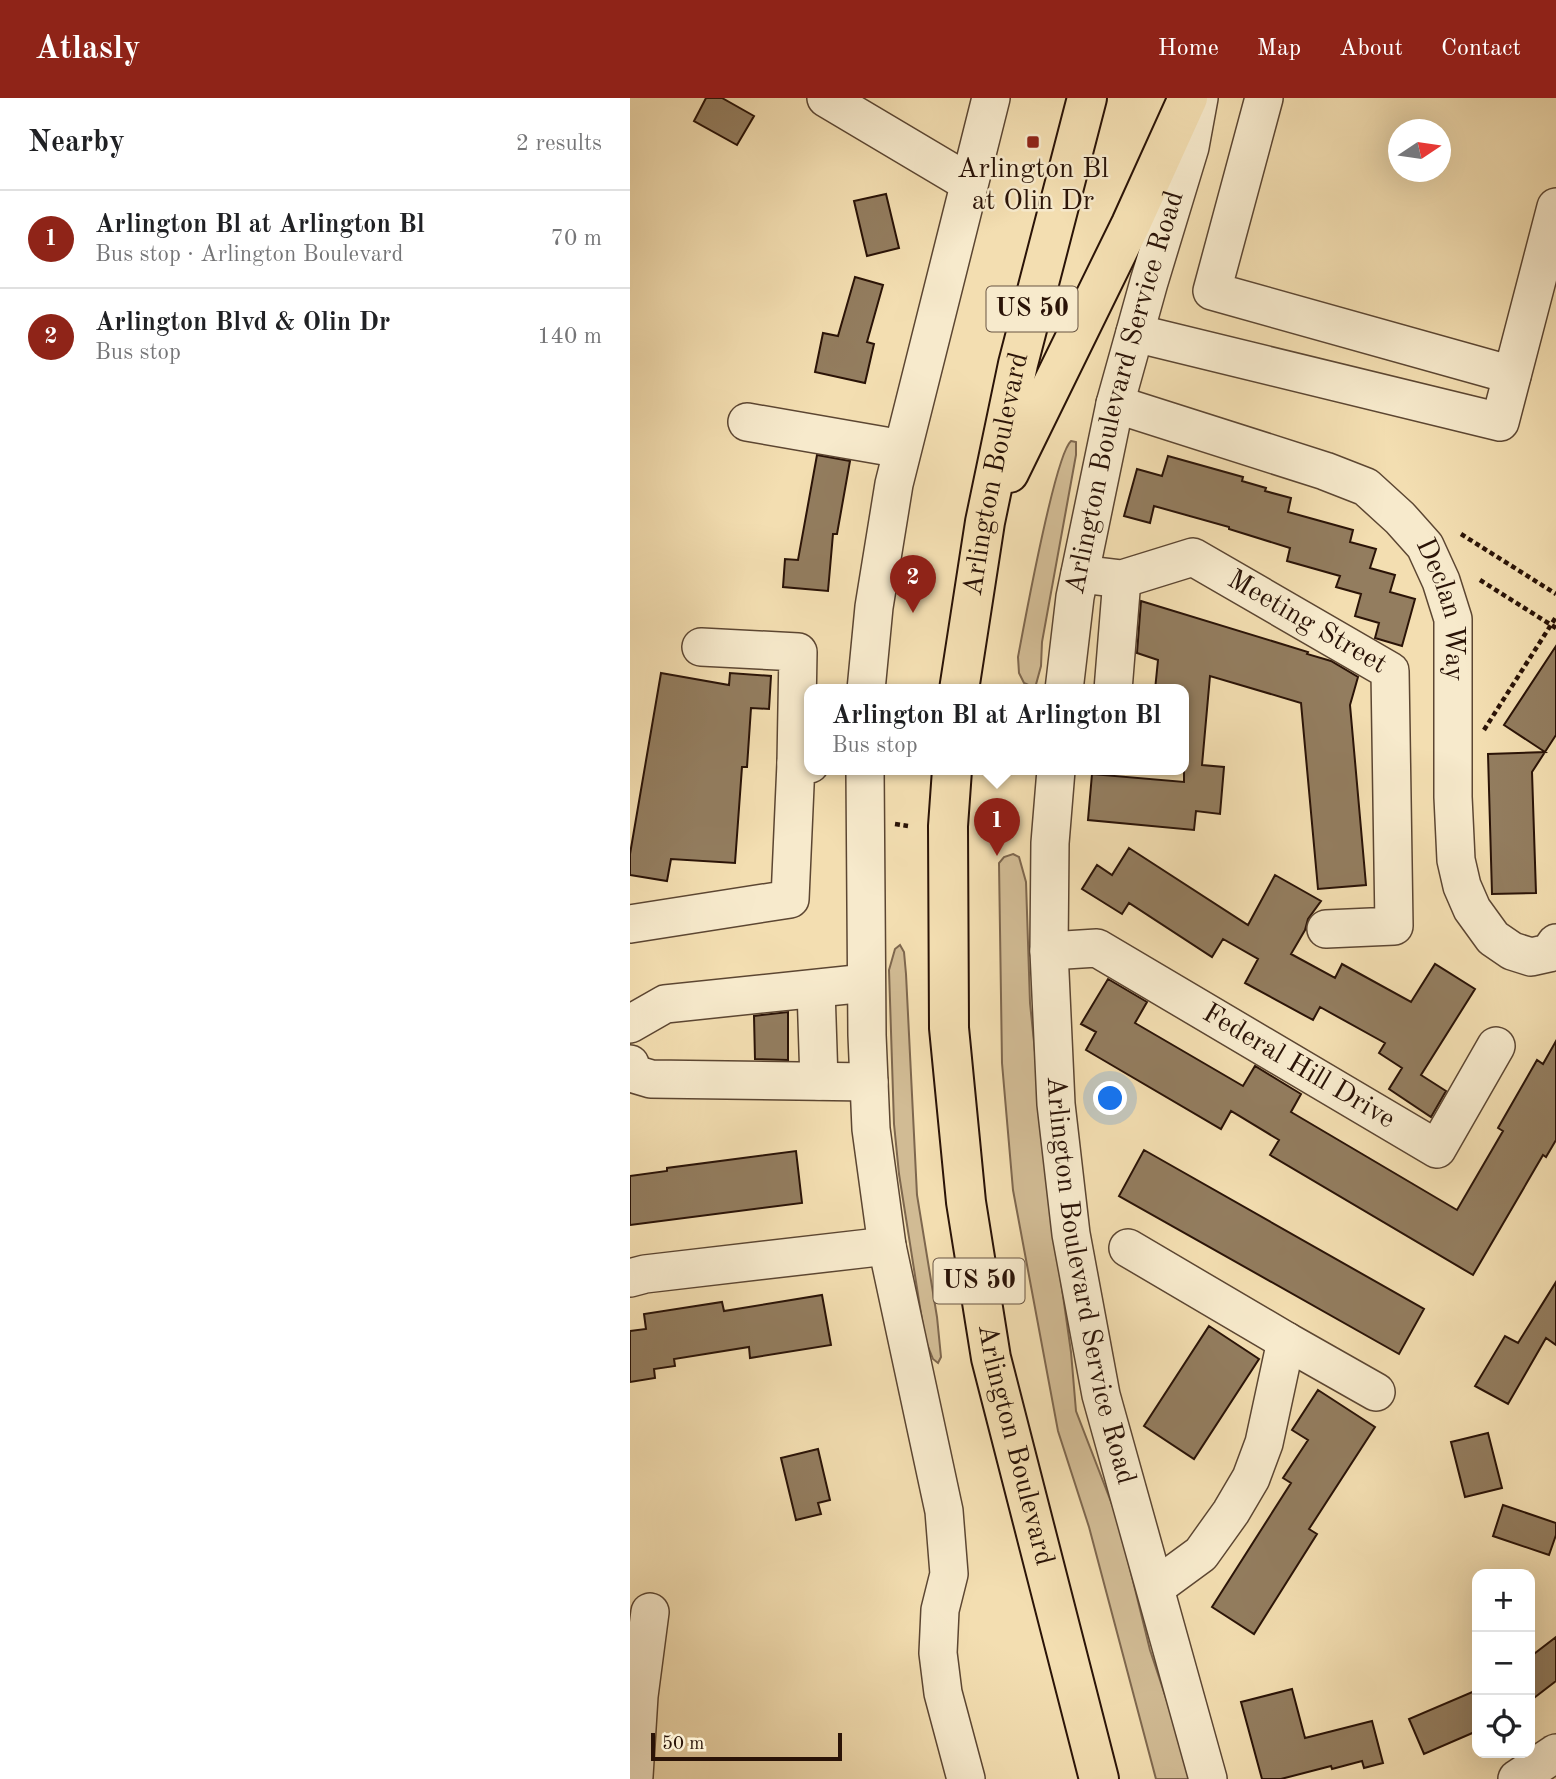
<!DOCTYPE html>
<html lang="en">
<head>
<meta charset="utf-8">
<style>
	body { margin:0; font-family:"Old Standard TT",serif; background:#f6f6f6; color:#202124 }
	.controls { position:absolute; right:21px; bottom:21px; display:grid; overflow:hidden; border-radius:14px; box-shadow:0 7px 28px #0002 }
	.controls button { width:63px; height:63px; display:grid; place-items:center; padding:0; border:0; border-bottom:2px solid #e0e0e0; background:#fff; color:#202124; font:35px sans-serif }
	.compass { position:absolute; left:758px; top:21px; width:63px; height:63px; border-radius:50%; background:#fff; box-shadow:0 7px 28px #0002; rotate:77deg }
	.scale { position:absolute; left:21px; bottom:18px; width:191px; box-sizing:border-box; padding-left:7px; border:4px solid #2a1307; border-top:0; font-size:19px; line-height:24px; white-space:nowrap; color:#2a1307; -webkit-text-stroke:5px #f7eacc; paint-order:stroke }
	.you { position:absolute; left:481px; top:1001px; width:24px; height:24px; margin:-18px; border:5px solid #fff; border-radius:50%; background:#1a73e8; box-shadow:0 0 0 10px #1a73e833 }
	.badge { display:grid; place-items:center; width:46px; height:46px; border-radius:50%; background:#8f2418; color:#fff; font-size:23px; font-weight:700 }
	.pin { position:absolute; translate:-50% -58px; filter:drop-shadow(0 2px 4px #0008) }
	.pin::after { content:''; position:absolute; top:37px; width:24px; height:21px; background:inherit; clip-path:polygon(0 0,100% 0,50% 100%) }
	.popup { position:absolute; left:174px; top:586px; width:385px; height:91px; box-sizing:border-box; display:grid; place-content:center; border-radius:14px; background:#fff; filter:drop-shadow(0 2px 5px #0005); font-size:23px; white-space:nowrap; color:#757577 }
	.popup b { font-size:26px; color:#202124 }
	.popup::after { content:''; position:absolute; left:50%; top:100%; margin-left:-14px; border:14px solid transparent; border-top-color:#fff }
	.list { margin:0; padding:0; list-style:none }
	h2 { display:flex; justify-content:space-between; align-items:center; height:91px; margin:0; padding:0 28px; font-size:30px }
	h2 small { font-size:23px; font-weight:400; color:#757577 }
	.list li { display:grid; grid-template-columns:46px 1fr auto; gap:21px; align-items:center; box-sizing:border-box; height:98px; padding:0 28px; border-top:2px solid #e0e0e0 }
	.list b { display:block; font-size:26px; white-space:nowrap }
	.list p { margin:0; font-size:23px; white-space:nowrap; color:#757577 }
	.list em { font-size:23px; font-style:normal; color:#757577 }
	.icon { flex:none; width:38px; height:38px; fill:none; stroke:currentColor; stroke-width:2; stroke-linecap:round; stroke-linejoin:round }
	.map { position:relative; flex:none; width:926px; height:1681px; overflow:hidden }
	header { display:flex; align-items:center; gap:42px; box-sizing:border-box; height:98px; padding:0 35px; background:#8f2418; color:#fff }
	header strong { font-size:33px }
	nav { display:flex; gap:38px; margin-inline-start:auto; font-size:24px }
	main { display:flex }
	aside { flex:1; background:#fff }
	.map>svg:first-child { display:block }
	.green { fill:#d1bb94; stroke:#7e674e; stroke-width:2 }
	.building { fill:#937d5f; stroke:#2a1307; stroke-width:2 }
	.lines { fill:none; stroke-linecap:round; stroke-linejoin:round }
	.minor-casing { stroke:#5c4632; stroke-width:40 }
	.highway-casing { stroke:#2a1307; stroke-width:42 }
	.path { stroke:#2a1307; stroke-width:4.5; stroke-dasharray:5 3.5; stroke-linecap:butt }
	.minor { stroke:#f7eacc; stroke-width:37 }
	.highway { stroke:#f3deb1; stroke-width:38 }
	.poi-dot { fill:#8f2418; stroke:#f7eacc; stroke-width:2.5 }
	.labels { text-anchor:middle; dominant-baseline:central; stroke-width:5; stroke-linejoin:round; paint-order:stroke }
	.shield { fill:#f7eacc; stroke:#685442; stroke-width:2 }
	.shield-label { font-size:26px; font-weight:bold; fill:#2a1307 }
	.poi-label { font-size:28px; fill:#2a1307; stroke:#f7eacc }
	.street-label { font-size:28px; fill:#2a1307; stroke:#f7eacc }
</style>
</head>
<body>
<header>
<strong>Atlasly</strong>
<nav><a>Home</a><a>Map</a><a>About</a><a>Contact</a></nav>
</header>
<main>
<aside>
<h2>Nearby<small>2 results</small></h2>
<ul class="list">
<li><span class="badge">1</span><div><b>Arlington Bl at Arlington Bl</b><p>Bus stop · Arlington Boulevard</p></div><em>70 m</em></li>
<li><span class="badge">2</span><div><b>Arlington Blvd &amp; Olin Dr</b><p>Bus stop</p></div><em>140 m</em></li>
</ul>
</aside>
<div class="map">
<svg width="926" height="1681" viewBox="0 0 926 1681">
	<rect width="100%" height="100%" fill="#f3deb1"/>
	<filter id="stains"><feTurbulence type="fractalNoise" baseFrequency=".00286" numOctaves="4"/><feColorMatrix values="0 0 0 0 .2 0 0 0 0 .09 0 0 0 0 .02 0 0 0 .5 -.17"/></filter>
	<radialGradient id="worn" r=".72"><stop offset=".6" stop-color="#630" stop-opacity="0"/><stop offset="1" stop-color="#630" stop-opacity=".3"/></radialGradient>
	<!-- green -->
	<path class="green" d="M 441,343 L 446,344 L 446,357 L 412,544 L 411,568 L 405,590 L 394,585 L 389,575 L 388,559 C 394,527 425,357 441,343 Z
		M 383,756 L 389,759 L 396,784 L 400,905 L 422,1120 L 441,1254 L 446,1313 L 488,1422 L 520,1552 L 563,1681 L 526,1681 L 459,1429 L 428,1333 L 383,1092 L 372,965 L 369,765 L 374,759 Z
		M 270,847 L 274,854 L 276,876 L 287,1097 L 307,1219 L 311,1259 L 308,1265 L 303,1261 L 295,1241 L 269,1076 L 264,1026 L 259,872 L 265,851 Z"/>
	<!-- building -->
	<path class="building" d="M 76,0 L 92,0 L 124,18 L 107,47 L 64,23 Z
		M 256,96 L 269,150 L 237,158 L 224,103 Z
		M 225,179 L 253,187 L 237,244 L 244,246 L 235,285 L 185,274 L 193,235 L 208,238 Z
		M 187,357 L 220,363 L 207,436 L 203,436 L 198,493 L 153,489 L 155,461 L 168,462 Z
		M 538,358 L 613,379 L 612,383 L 636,390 L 635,393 L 661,400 L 658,414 L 723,432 L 720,444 L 746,451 L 740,470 L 765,477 L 760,494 L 785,501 L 772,548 L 745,540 L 749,525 L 725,518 L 731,496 L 706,489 L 710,478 L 657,463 L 660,450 L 599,431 L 599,429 L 524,408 L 520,425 L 494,418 L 507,371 L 532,378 Z
		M 511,503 L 678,554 L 677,556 L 701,563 L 728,579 L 720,607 L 736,787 L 688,791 L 671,605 L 580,578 L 572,667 L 594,669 L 590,716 L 566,713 L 564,732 L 458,722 L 462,676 L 554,684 L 554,592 L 525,592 L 528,562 L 507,555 Z
		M 926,548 L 926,637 L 902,674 L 906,795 L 862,796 L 858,656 L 915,654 L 874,627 Z
		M 31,575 L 99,587 L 100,575 L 141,578 L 139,611 L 121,610 L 117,669 L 112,669 L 105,765 L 41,761 L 37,783 L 0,777 L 0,756 Z
		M 499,750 L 618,827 L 645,777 L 691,803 L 678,821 L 675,832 L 661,856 L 705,880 L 712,866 L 781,904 L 805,866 L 845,891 L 791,977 L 816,993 L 801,1019 L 759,991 L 772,970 L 749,955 L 755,945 L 690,909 L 683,922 L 615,885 L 628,861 L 593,841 L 582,859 L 499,805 L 492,816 L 452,791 L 467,767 L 482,777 Z
		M 478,881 L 517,904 L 505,925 L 613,988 L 625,968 L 671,996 L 661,1014 L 827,1112 L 873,1033 L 868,1030 L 907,962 L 913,966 L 926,943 L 926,1042 L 916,1059 L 913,1057 L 843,1177 L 640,1057 L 649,1042 L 601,1013 L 591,1031 L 456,952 L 466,934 L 451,926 Z
		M 158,914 L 158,962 L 125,961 L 124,918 Z
		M 514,1052 L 794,1211 L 769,1256 L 489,1098 Z
		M 166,1053 L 172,1105 L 0,1127 L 0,1078 L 37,1073 L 37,1070 Z
		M 926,1184 L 926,1247 L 916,1240 L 878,1306 L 845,1288 L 875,1238 L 888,1245 Z
		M 192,1197 L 201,1247 L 120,1260 L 119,1249 L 44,1261 L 45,1268 L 24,1271 L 25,1280 L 0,1284 L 0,1233 L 16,1231 L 14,1216 L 92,1204 L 94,1213 Z
		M 579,1228 L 629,1261 L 564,1361 L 514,1328 Z
		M 688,1292 L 745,1329 L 679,1431 L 687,1436 L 624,1536 L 582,1509 L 661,1385 L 653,1380 L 678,1342 L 662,1332 Z
		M 858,1335 L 872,1390 L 835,1399 L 821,1344 Z
		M 188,1351 L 200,1402 L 188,1405 L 191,1416 L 166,1422 L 151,1360 Z
		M 873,1407 L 926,1425 L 926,1437 L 919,1457 L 863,1438 Z
		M 926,1539 L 926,1583 L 900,1603 L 900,1559 Z
		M 662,1591 L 675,1640 L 742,1623 L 753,1665 L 734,1670 L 732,1663 L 702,1671 L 701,1668 L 651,1681 L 632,1681 L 611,1604 Z
		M 847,1592 L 847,1633 L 794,1656 L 779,1621 Z"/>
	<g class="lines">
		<defs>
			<g id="minor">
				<path d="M 196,0 L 339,85"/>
				<path d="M 634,0 L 582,193 L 882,277"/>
				<path d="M 505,235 L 870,324 L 926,109"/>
				<path id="s1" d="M 485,306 L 695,373 L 736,389 L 770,420 L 795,448 L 811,483 L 823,521 L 823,699 L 826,762 L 832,788 L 842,811 L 863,840 L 882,853 L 901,859 L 919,855 L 926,845"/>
				<path d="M 117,324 L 272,351"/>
				<path id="s2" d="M 450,476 L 492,481 L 563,459 L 760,573 L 764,828 L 696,831"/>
				<path d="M 71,549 L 168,554 L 166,665"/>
				<path d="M 236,592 L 244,509 L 264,386 L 361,0"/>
				<path id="s3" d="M 434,592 L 445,499 L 485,306 L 519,184 L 560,49 L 569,0"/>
				<path d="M 483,592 L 492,481"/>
				<path d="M 235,672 L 237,937 L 241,1031 L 257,1148 L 314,1413 L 319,1476 L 310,1512 L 308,1555 L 313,1595 L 336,1681"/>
				<path id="s4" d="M 426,672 L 420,745 L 419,853 L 426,1006 L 441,1136 L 471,1297 L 578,1681"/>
				<path d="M 0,826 L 160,801 L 166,665 L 180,666"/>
				<path id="s5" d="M 419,853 L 467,850 L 807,1051 L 866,948"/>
				<path d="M 186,891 L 189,983"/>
				<path d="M 0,926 L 35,906 L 236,885"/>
				<path d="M 0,966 L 4,976 L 21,981 L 239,984"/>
				<path d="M 498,1150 L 656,1243 L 634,1345 L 621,1380 L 601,1414 L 571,1456 L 526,1489"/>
				<path d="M 0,1180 L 15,1176 L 257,1148"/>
				<path d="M 656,1243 L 746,1294"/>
				<path d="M 4,1678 L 9,1598 L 20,1514"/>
				<path d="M 887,1681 L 926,1655"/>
			</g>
			<g id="highway">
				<path d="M 379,375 L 501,126 L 558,0"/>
				<path id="s6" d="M 329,592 L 355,424 L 388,266 L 457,0"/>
				<path id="s7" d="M 322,672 L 318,728 L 319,930 L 336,1104 L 361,1260 L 469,1681"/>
			</g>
		</defs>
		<!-- minor casing -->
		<use href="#minor" class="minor-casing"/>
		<!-- highway casing -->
		<use href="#highway" class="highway-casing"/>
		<!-- path -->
		<path class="path" d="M 831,436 L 926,496
			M 850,482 L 926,530
			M 854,632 L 926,519
			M 265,726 L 278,728"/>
		<!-- minor -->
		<use href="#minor" class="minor"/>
		<!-- highway -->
		<use href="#highway" class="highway"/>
	</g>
	<!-- markers -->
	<rect class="poi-dot" x="396" y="37" width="14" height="14" rx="3.5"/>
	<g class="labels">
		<!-- shield labels -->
		<g class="shield">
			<rect x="356.5" y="188.5" width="91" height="45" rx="5"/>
			<rect x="303.5" y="1160.5" width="91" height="45" rx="5"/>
		</g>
		<g class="shield-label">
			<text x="402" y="211">US 50</text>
			<text x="349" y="1183">US 50</text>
		</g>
		<!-- poi labels -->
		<g class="poi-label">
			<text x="403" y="72">Arlington Bl<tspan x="403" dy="32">at Olin Dr</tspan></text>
		</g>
		<!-- street labels -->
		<g class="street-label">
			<text stroke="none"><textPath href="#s3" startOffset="304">Arlington Boulevard Service Road</textPath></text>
			<text stroke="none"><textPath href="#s6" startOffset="219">Arlington Boulevard</textPath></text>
			<text stroke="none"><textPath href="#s1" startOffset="415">Declan Way</textPath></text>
			<text stroke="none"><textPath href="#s2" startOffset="248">Meeting Street</textPath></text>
			<text stroke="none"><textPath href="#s5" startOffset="282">Federal Hill Drive</textPath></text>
			<text stroke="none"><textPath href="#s4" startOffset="514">Arlington Boulevard Service Road</textPath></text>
			<text stroke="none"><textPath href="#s7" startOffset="681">Arlington Boulevard</textPath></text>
		</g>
	</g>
	<rect width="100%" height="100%" filter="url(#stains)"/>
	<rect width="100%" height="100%" fill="url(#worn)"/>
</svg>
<div class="controls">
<button>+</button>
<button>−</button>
<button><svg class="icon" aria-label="locate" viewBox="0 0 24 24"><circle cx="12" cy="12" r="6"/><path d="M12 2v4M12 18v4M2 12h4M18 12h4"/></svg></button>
</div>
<svg class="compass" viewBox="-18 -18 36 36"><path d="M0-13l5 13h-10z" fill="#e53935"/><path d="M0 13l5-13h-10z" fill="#757577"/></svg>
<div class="scale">50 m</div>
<div class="you"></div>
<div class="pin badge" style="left:367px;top:758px">1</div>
<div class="popup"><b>Arlington Bl at Arlington Bl</b>Bus stop</div>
<div class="pin badge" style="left:283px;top:515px">2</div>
</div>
</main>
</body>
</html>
